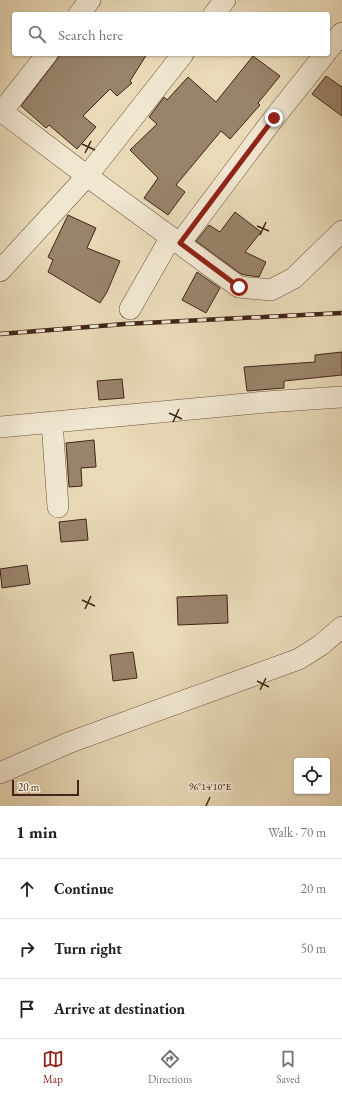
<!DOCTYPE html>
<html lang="en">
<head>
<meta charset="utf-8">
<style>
	body { margin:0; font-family:"EB Garamond",serif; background:#f2f2f2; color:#202124 }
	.controls { position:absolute; right:12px; bottom:12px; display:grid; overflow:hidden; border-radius:4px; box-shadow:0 1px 3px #0004 }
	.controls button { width:36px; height:36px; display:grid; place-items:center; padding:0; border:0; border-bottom:1px solid #e0e0e0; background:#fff; color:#202124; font:20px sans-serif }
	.scale { position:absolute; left:12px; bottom:10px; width:67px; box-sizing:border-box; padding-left:4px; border:2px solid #422516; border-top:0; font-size:11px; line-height:14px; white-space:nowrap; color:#422516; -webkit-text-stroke:3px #f1e7d1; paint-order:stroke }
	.stop { position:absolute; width:12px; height:12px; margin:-9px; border:3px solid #8f2418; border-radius:50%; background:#fff }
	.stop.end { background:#8f2418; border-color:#fff; box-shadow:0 1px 4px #0008 }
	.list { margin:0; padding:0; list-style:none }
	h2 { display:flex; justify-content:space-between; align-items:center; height:52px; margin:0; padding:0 16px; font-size:17px }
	h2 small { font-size:13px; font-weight:400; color:#757577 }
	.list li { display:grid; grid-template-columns:26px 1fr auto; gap:12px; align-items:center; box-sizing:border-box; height:60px; padding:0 16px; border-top:1px solid #e0e0e0 }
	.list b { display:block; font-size:15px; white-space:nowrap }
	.list em { font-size:13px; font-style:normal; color:#757577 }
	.icon { flex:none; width:22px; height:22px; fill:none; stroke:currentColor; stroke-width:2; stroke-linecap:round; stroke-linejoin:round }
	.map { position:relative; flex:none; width:342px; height:806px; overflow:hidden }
	.search { position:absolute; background:#fff; box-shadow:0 1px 3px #0004; left:12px; right:12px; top:12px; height:44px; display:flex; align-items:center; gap:10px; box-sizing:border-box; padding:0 14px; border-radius:4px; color:#757577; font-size:15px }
	.sheet { height:232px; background:#fff }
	nav { display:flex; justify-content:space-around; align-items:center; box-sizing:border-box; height:56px; border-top:1px solid #e0e0e0; background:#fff; font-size:11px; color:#757577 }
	nav a { display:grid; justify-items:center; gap:2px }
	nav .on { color:#8f2418 }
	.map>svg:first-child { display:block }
	.building { fill:#99836a; stroke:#422516 }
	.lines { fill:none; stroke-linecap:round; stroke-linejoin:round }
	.street-casing { stroke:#6c523e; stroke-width:22 }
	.street { stroke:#f1e7d1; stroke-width:21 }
	.rail-casing { stroke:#422516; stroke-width:4.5 }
	.rail { stroke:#f1e7d1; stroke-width:3; stroke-dasharray:9; stroke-linecap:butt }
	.route { stroke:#8f2418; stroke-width:5 }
	.ticks { fill:none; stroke:#422516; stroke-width:1.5 }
	.ticks-label { font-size:10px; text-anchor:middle; fill:#422516; stroke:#f1e7d1; stroke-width:4; stroke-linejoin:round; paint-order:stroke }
</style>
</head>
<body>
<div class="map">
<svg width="342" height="806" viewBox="0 0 342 806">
	<rect width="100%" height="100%" fill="#e9dab8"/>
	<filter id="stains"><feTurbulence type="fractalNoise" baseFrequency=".005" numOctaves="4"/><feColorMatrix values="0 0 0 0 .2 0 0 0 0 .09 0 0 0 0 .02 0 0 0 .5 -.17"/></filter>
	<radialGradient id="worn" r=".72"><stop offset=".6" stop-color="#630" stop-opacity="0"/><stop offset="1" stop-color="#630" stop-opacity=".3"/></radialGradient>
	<!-- building -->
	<path class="building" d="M 61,54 L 147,54 L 130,81 L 132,83 L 117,96 L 110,89 L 83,116 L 96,127 L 77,149 L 49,125 L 46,128 L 21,106 Z
		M 253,56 L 280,76 L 258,103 L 260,105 L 230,139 L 221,131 L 176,185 L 185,192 L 168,215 L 144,198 L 158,178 L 130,150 L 157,124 L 149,117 L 164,97 L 167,100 L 188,77 L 216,102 Z
		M 326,76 L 342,87 L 342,116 L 312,94 Z
		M 235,212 L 261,232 L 245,252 L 266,262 L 259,277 L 245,275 L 241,274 L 196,241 L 209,225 L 220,232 Z
		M 68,215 L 96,228 L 87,248 L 120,261 L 107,292 L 100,303 L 48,272 L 53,260 L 48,257 Z
		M 197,272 L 220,288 L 206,313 L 182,300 Z
		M 342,352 L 342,375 L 284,381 L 284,388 L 247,391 L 244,367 L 315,362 L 315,355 Z
		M 122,379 L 124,398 L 99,400 L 97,381 Z
		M 94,440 L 96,467 L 81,468 L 82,486 L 69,487 L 66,443 Z
		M 86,519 L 88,540 L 61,542 L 59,522 Z
		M 27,565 L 30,584 L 2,588 L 0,569 Z
		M 227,595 L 228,623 L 178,625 L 177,597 Z
		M 133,652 L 137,678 L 113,681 L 110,655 Z"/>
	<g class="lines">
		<defs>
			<path id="street" d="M 79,14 L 90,0
				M 214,14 L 225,0
				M 328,50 L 342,33
				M 0,110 L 87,176 L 239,287 L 271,290 L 294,278 L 342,231
				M 0,114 L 47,54
				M 180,243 L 274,118 L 325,54
				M 0,271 L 87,176 L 183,54
				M 130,309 L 171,237
				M 52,422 L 58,507
				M 0,427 L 266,402 L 342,397
				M 0,773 L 68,743 L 299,659 L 321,645 L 342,627"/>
		</defs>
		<!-- street casing -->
		<use href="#street" class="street-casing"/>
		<!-- street -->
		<use href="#street" class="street"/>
		<defs>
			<path id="rail" d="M 0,334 L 125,324 L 342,313"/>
		</defs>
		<!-- rail casing -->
		<use href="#rail" class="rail-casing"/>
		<!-- rail -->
		<use href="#rail" class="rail"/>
	</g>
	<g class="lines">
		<!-- route -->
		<path class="route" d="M 239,287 L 180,243 L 274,118"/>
	</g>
	<!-- ticks -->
	<path class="ticks" d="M 82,144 L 95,150M 85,153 L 91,141M 257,226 L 269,231M 260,235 L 266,222M 169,413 L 182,419M 173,422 L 179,409M 82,600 L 95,606M 85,609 L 91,596M 257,681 L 269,687M 260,690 L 266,678M 206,806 L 210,797"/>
	<g class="ticks-label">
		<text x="210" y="790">96°14'10"E</text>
	</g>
	<rect width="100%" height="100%" filter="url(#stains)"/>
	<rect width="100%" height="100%" fill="url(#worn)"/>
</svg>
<div class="controls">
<button><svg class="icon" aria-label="locate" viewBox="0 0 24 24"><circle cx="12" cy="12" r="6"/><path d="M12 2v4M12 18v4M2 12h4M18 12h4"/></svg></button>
</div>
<div class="scale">20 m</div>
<div class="stop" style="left:239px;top:287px"></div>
<div class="stop end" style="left:274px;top:118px"></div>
<div class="search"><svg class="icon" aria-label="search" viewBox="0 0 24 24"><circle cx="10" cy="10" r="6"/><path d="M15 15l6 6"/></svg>Search here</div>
</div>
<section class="sheet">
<h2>1 min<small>Walk · 70 m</small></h2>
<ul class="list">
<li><svg class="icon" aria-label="ahead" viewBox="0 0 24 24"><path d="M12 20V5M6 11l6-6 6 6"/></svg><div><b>Continue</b></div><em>20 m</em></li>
<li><svg class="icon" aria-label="right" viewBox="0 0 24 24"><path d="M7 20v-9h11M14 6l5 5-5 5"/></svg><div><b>Turn right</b></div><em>50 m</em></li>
<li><svg class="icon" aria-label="arrive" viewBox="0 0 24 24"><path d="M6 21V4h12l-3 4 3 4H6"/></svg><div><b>Arrive at destination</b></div></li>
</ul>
</section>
<nav>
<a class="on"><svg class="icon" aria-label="map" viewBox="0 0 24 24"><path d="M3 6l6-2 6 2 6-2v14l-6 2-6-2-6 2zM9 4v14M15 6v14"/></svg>Map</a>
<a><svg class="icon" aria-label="directions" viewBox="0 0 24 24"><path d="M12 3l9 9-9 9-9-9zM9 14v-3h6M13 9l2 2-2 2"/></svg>Directions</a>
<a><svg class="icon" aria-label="saved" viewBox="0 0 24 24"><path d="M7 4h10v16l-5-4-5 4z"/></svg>Saved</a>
</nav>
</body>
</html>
